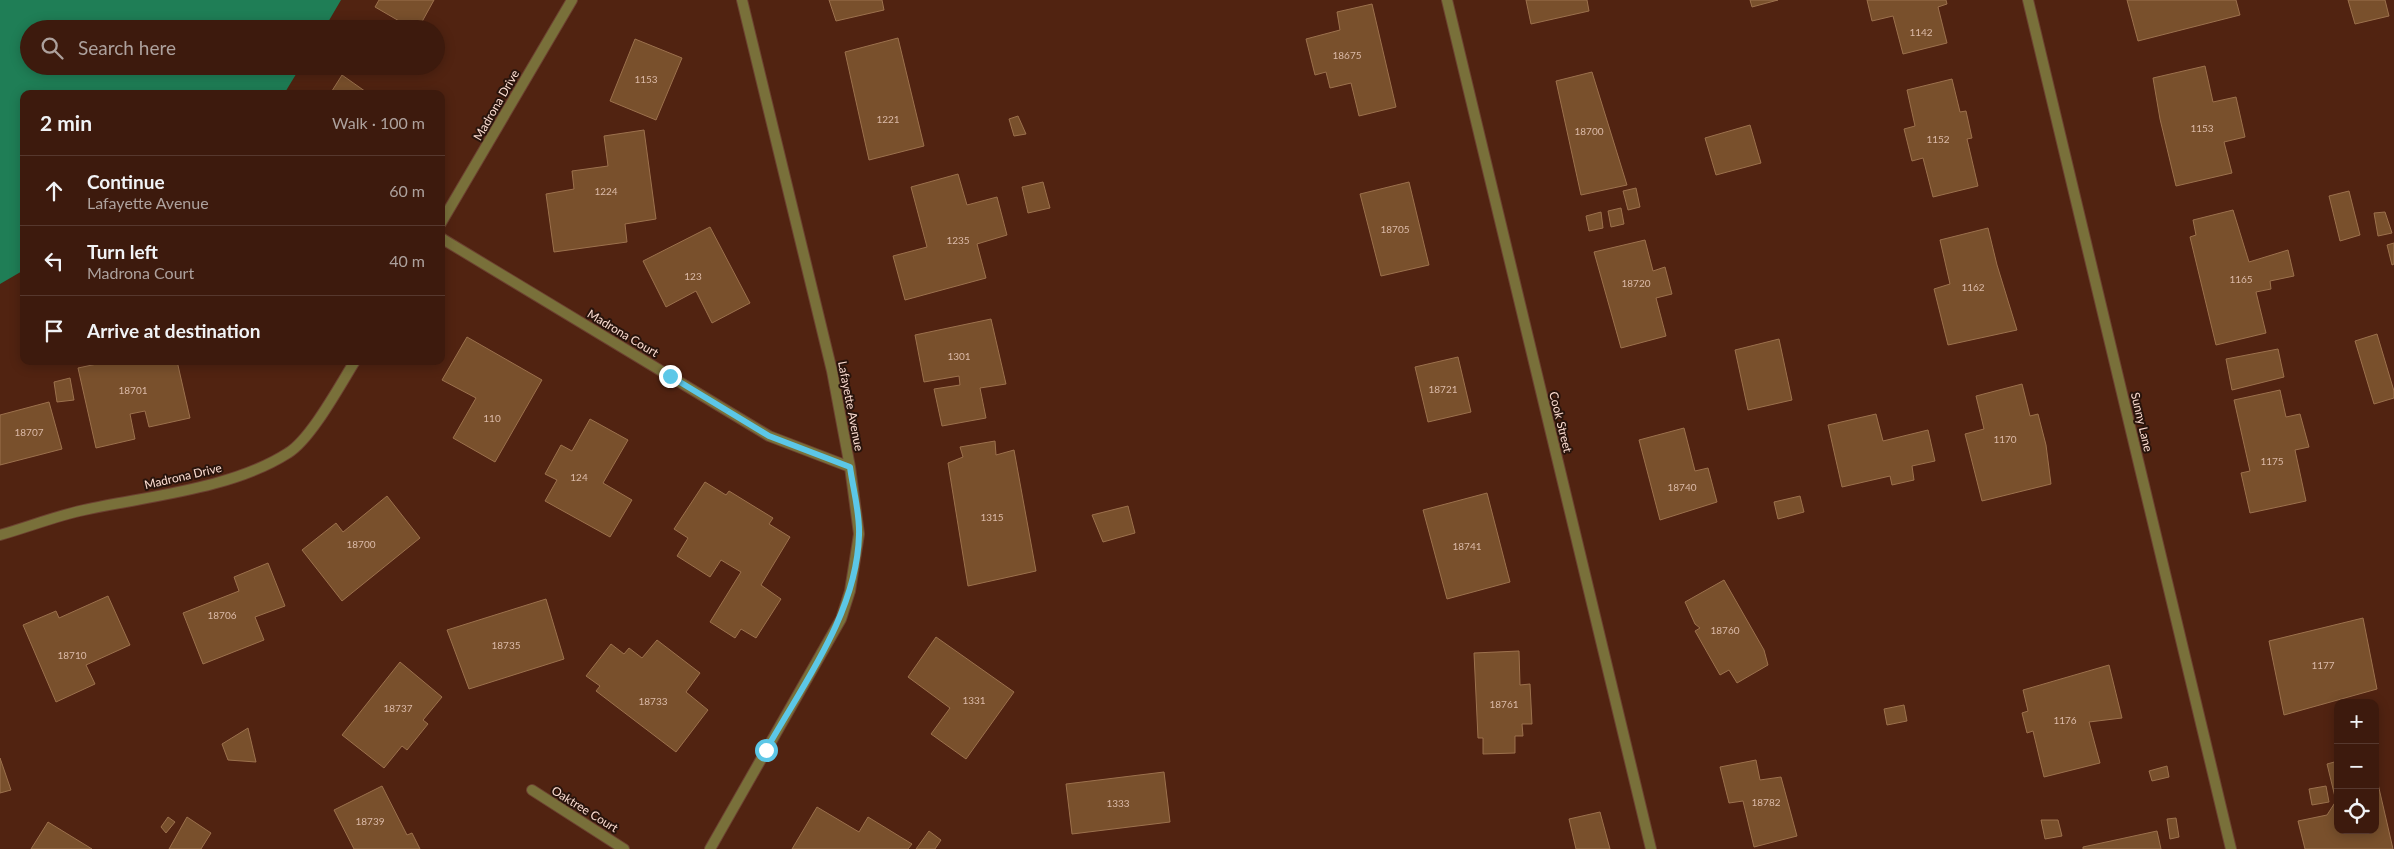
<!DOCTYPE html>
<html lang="en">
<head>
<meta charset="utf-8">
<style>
	body { margin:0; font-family:Lato,sans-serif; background:#48271b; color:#f1f3f6 }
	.controls { position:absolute; right:15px; bottom:15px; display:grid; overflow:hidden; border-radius:10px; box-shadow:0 2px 12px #0003 }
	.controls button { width:45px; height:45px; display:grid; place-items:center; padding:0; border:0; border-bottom:1px solid #56382e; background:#3d1a0d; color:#f1f3f6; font:25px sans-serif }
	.stop { position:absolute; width:15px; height:15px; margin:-11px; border:4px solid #5cc7e7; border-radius:50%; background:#fff }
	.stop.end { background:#5cc7e7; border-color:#fff; box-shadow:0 1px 5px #0008 }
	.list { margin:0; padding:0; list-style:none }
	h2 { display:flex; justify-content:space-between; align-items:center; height:65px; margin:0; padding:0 20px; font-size:21px }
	h2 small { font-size:16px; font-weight:400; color:#ada19d }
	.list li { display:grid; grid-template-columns:32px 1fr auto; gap:15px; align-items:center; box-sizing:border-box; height:70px; padding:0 20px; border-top:1px solid #56382e }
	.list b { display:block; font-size:19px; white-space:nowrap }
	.list p { margin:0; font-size:16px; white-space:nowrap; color:#ada19d }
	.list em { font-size:16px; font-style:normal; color:#ada19d }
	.icon { flex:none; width:28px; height:28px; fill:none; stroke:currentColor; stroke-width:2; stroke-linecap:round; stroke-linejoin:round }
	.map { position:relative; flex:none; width:2394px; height:849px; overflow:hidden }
	.search { position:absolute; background:#3d1a0d; box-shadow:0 2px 12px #0003; left:20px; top:20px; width:425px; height:55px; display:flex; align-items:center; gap:12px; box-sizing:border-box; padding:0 18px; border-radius:28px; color:#ada19d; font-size:19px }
	.panel { position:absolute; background:#3d1a0d; box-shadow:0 2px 12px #0003; left:20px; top:90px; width:425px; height:275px; border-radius:10px }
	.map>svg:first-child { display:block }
	.forest { fill:#1f7e56 }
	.building { fill:#79502c; stroke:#9c714d }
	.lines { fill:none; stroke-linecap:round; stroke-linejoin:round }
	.minor-casing { stroke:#6c4130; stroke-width:12 }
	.minor { stroke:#79703a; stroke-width:10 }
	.route { stroke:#5cc7e7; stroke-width:6 }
	.labels { text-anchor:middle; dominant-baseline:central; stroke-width:4; stroke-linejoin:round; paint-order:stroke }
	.number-label { font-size:10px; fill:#dbbaa8 }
	.street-label { font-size:12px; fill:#fcddd2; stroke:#29140c }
</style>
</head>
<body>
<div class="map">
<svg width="2394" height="849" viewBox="0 0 2394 849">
	<rect width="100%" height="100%" fill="#512311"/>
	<!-- forest -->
	<path class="forest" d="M 0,0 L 341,0 L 324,29 L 29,29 L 29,66 L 301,66 L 284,94 L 24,94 L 24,270 L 0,284 Z"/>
	<!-- building -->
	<path class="building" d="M 379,0 L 434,0 L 418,29 L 413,29 L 375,7 Z
		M 829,0 L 882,0 L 884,10 L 836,21 Z
		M 1526,0 L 1587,0 L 1589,11 L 1531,24 Z
		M 1750,0 L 1778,0 L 1752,7 Z
		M 1867,0 L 1946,0 L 1947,4 L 1938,7 L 1947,43 L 1903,54 L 1893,16 L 1872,21 Z
		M 2127,0 L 2236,0 L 2240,15 L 2138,41 Z
		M 2348,0 L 2385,0 L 2389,16 L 2355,24 Z
		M 1372,4 L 1396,107 L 1359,116 L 1351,83 L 1330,88 L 1326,72 L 1315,75 L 1306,39 L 1340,30 L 1337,12 Z
		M 898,38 L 924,146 L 869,160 L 845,52 Z
		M 635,39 L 682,58 L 656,120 L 610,101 Z
		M 2205,66 L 2213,102 L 2236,97 L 2245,137 L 2224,142 L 2232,173 L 2176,186 L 2160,119 L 2153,78 Z
		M 1592,72 L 1627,185 L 1581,195 L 1556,81 Z
		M 342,75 L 369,94 L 330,94 Z
		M 1952,79 L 1960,112 L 1966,111 L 1972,138 L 1967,139 L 1978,186 L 1933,197 L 1923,158 L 1912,161 L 1904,129 L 1915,126 L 1907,90 Z
		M 1018,116 L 1026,134 L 1014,136 L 1009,119 Z
		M 1750,125 L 1761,163 L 1716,175 L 1705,138 Z
		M 644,130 L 656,219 L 625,224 L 627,242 L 554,252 L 546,194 L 574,189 L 572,171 L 608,166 L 604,136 Z
		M 958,174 L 967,205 L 997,197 L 1007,235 L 977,244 L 986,278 L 905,300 L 893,256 L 927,247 L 911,187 Z
		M 1043,182 L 1050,208 L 1028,213 L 1022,187 Z
		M 1409,182 L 1429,265 L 1381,276 L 1360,194 Z
		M 1636,188 L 1640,207 L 1628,210 L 1623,191 Z
		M 2349,191 L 2360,235 L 2340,241 L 2329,196 Z
		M 1621,208 L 1624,224 L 1611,227 L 1608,211 Z
		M 2233,210 L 2249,262 L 2288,250 L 2294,276 L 2270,281 L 2271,289 L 2256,292 L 2266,333 L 2216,345 L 2190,237 L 2196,235 L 2193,220 Z
		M 1601,212 L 1603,228 L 1589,231 L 1586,216 Z
		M 2385,212 L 2392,233 L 2378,236 L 2374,213 Z
		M 710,227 L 750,303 L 712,323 L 696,291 L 666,307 L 643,261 Z
		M 1988,228 L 1997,265 L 2017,330 L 1948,345 L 1934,289 L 1950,284 L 1940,240 Z
		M 1645,240 L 1653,271 L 1665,267 L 1672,294 L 1656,298 L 1666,336 L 1621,348 L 1594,252 Z
		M 2394,243 L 2394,264 L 2392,265 L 2387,245 Z
		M 991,319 L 1006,384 L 980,388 L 986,418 L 942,426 L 934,389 L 960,385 L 959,376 L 924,382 L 915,335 Z
		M 2377,334 L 2394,391 L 2394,398 L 2374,404 L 2355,341 Z
		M 467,337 L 542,380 L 495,462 L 453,438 L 476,398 L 442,380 Z
		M 1779,339 L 1792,400 L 1748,410 L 1735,350 Z
		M 2278,349 L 2284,377 L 2232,390 L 2226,359 Z
		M 1458,357 L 1471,412 L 1428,422 L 1415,367 Z
		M 111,361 L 177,361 L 190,418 L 149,427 L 145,411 L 130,414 L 135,439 L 96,448 L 78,368 Z
		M 70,378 L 74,400 L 57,402 L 54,382 Z
		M 2022,384 L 2030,416 L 2038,414 L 2046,445 L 2051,484 L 1982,501 L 1965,434 L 1984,429 L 1976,396 Z
		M 2280,390 L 2286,417 L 2300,414 L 2309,447 L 2295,450 L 2306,501 L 2250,513 L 2241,473 L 2250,471 L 2234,400 Z
		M 49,402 L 62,449 L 0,465 L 0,415 Z
		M 1876,414 L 1883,441 L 1928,430 L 1935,461 L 1912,466 L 1914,480 L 1892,485 L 1890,476 L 1842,487 L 1828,425 Z
		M 590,419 L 628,440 L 603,483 L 632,500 L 610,537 L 545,501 L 557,480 L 545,474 L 561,445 L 572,451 Z
		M 1684,428 L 1695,471 L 1708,468 L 1717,502 L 1660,520 L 1639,440 Z
		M 995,441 L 996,455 L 1014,450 L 1036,571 L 968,586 L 948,463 L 963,457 L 960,447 Z
		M 705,482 L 726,495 L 729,491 L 773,518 L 769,524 L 790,537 L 761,585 L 781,599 L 756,638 L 741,629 L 735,638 L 710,622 L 741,572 L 721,560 L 710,577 L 677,556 L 688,538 L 674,529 Z
		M 1487,493 L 1510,582 L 1447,599 L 1423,510 Z
		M 387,496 L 420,538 L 342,601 L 302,550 L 336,523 L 343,532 Z
		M 1800,496 L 1804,512 L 1778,519 L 1774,502 Z
		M 1128,506 L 1135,533 L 1103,542 L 1092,515 Z
		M 268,563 L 285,606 L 255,617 L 264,640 L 203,664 L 183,613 L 239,591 L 234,577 Z
		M 1724,580 L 1764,650 L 1768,665 L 1737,683 L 1729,670 L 1720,675 L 1695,631 L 1700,628 L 1695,624 L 1685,602 Z
		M 108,596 L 130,645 L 86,665 L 95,684 L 56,702 L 23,625 L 56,611 L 59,618 Z
		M 546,599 L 564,659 L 469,689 L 447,630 Z
		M 2363,618 L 2377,689 L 2284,715 L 2269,641 Z
		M 936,637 L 1014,692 L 966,759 L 931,734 L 950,708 L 908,677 Z
		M 657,640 L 700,673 L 686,692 L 708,710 L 676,752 L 596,691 L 600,686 L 586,676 L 611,644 L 624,654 L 629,648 L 642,658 Z
		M 1519,651 L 1520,685 L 1530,684 L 1532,724 L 1522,724 L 1523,736 L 1515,736 L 1515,753 L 1483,754 L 1483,738 L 1478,738 L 1474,653 Z
		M 400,662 L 442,697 L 423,720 L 428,724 L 407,750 L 402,746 L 384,768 L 342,735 Z
		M 2109,665 L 2122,718 L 2089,722 L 2100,763 L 2044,777 L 2033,731 L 2027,733 L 2022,713 L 2028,711 L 2023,690 Z
		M 1904,705 L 1907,721 L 1887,725 L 1884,709 Z
		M 248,728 L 256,762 L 228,760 L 222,744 Z
		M 0,758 L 11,790 L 0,793 Z
		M 1756,760 L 1760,780 L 1781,777 L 1797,836 L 1754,847 L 1743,801 L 1729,803 L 1720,767 Z
		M 2338,761 L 2338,830 L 2375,830 L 2375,771 L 2393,849 L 2305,849 L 2298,821 L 2327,815 L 2336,801 L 2327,764 Z
		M 2167,766 L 2169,777 L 2152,781 L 2149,771 Z
		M 1164,772 L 1170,822 L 1072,834 L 1066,784 Z
		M 382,786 L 407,835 L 412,833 L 420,849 L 354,849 L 334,810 Z
		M 2326,786 L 2329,802 L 2312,805 L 2309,789 Z
		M 817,807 L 859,832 L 868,817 L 912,844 L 908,849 L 792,849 Z
		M 1600,812 L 1610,849 L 1576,849 L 1569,819 Z
		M 168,817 L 175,822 L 166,833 L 161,827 Z
		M 187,817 L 211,833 L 201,849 L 169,849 Z
		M 2176,818 L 2179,837 L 2170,839 L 2167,819 Z
		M 2041,820 L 2058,820 L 2062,836 L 2045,839 Z
		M 48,822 L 92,849 L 31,849 Z
		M 929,831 L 941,840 L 935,849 L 916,849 Z
		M 2157,831 L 2161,849 L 2083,849 L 2083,847 Z"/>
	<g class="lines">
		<defs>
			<path id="minor" d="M 1447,0 L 1651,849
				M 2028,0 L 2231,849
				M 441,223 L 572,0
				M 441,238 L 769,436 L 850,467
				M 0,535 C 28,527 56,516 84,510 C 148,496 232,489 288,453 C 311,439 340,385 355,361
				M 532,790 L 624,849
				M 710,849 L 841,619 L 850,591 L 859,534 L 850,467 L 832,371 L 742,0"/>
		</defs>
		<!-- minor casing -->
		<use href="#minor" class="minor-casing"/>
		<!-- minor -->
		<use href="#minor" class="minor"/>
	</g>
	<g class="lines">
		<!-- route -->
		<path class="route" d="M 670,376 L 769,436 L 850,467 C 853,489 860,513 859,535 C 857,613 803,684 766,750"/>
	</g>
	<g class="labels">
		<!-- number labels -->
		<g class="number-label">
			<text x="1921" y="32">1142</text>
			<text x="1347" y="55">18675</text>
			<text x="646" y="79">1153</text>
			<text x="888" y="119">1221</text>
			<text x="2202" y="128">1153</text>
			<text x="1589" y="131">18700</text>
			<text x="1938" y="139">1152</text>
			<text x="606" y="191">1224</text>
			<text x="1395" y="229">18705</text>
			<text x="958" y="240">1235</text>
			<text x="693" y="276">123</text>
			<text x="2241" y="279">1165</text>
			<text x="1636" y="283">18720</text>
			<text x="1973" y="287">1162</text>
			<text x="959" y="356">1301</text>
			<text x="1443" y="389">18721</text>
			<text x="133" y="390">18701</text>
			<text x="492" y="418">110</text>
			<text x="29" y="432">18707</text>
			<text x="2005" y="439">1170</text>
			<text x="2272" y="461">1175</text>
			<text x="579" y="477">124</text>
			<text x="1682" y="487">18740</text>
			<text x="992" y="517">1315</text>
			<text x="361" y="544">18700</text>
			<text x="1467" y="546">18741</text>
			<text x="222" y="615">18706</text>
			<text x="1725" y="630">18760</text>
			<text x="506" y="645">18735</text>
			<text x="72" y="655">18710</text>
			<text x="2323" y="665">1177</text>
			<text x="974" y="700">1331</text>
			<text x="653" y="701">18733</text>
			<text x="1504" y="704">18761</text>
			<text x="398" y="708">18737</text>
			<text x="2065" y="720">1176</text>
			<text x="1766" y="802">18782</text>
			<text x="1118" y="803">1333</text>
			<text x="370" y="821">18739</text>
		</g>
		<!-- street labels -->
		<g class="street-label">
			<text transform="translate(496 105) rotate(-60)">Madrona Drive</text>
			<text transform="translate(623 333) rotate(31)">Madrona Court</text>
			<text transform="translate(851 406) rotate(79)">Lafayette Avenue</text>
			<text transform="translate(1561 422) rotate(76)">Cook Street</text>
			<text transform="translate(2142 422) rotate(77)">Sunny Lane</text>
			<text transform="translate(183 476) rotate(-13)">Madrona Drive</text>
			<text transform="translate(585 809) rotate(32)">Oaktree Court</text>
		</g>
	</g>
</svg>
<div class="controls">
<button>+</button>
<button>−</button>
<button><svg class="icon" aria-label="locate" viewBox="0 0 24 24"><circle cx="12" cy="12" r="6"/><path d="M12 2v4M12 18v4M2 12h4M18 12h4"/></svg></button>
</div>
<div class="stop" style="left:766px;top:750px"></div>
<div class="stop end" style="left:670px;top:376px"></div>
<div class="search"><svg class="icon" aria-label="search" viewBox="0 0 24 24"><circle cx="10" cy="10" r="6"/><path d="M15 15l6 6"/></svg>Search here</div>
<section class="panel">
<h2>2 min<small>Walk · 100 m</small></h2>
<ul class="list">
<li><svg class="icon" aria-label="ahead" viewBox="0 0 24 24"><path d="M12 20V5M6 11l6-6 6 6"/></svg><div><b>Continue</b><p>Lafayette Avenue</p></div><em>60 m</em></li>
<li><svg class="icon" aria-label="left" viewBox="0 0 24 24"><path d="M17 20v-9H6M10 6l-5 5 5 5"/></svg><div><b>Turn left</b><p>Madrona Court</p></div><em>40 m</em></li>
<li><svg class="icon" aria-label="arrive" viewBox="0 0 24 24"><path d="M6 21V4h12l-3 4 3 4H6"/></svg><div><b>Arrive at destination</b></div></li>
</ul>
</section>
</div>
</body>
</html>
